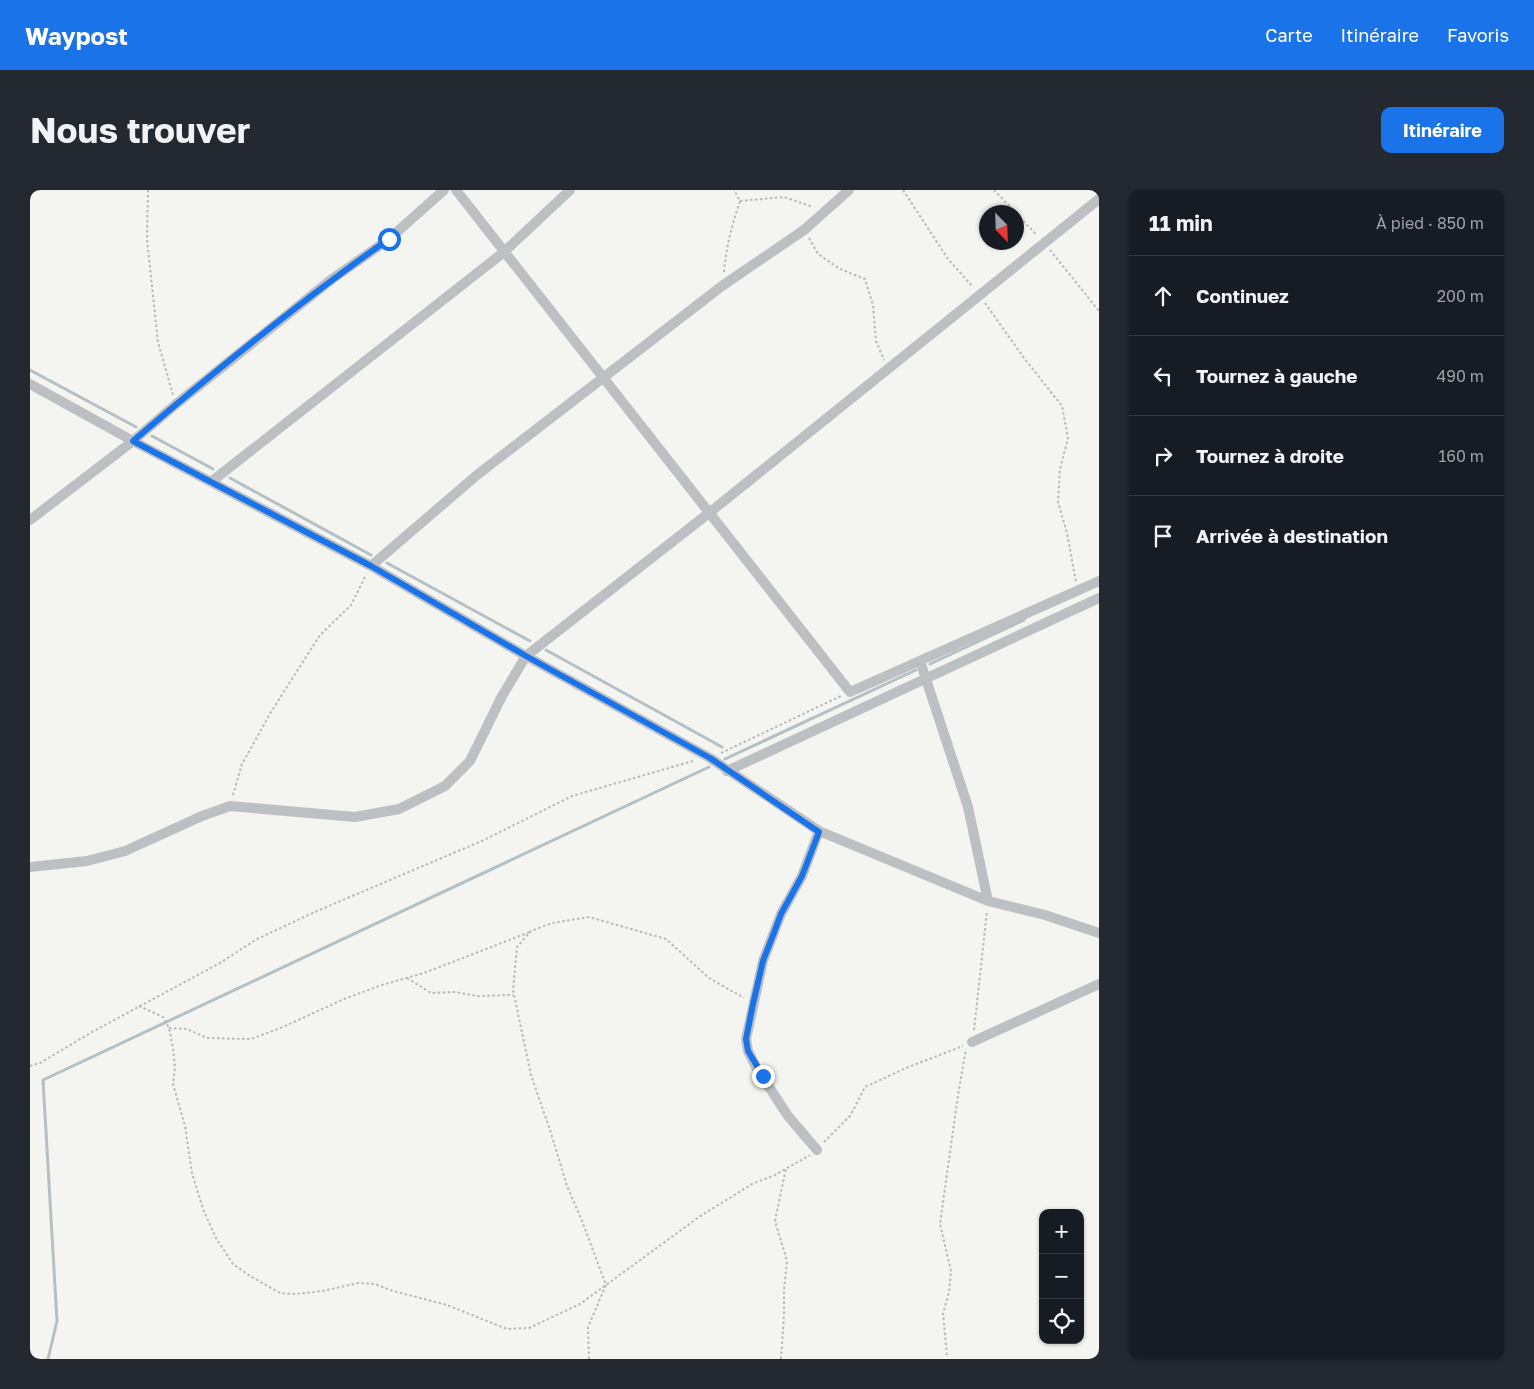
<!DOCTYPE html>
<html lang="fr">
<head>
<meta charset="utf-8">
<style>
	body { margin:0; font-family:"Golos Text",sans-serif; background:#242831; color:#f1f3f6 }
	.controls { position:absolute; right:15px; bottom:15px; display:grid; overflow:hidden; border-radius:10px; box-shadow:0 1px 4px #0004 }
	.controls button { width:45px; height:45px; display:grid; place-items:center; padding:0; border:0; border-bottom:1px solid #363941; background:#171b24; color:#f1f3f6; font:25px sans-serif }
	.compass { position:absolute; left:949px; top:15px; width:45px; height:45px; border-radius:50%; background:#171b24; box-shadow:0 1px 4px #0004; rotate:157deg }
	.stop { position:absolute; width:15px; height:15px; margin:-11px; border:4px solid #1a73e8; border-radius:50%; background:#fff }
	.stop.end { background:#1a73e8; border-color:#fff; box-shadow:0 1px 5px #0008 }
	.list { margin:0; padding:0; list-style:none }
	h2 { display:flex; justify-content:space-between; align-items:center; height:65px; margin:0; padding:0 20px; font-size:21px }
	h2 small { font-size:16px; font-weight:400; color:#9ea1a6 }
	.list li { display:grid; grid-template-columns:32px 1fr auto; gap:15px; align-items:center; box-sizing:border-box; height:80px; padding:0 20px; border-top:1px solid #363941 }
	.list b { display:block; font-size:19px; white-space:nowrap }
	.list em { font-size:16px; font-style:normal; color:#9ea1a6 }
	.icon { flex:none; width:28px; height:28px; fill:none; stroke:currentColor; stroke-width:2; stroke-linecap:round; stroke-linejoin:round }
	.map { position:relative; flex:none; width:1069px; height:1169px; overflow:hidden; border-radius:10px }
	header { display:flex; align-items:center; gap:30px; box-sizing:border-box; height:70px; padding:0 25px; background:#1a73e8; color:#fff }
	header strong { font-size:24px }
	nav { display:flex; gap:28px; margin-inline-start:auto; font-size:18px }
	.intro { display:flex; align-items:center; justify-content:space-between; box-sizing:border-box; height:120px; padding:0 30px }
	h1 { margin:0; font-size:35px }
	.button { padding:12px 22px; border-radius:10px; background:#1a73e8; color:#fff; font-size:18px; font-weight:700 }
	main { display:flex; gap:30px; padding:0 30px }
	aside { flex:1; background:#171b24; border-radius:10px; box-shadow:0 1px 4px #0004 }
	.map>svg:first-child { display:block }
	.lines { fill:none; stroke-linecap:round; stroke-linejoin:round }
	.stream { stroke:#b5c0c4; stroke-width:3 }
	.path { stroke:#b6b9bb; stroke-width:2; stroke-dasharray:2.5 2.5; stroke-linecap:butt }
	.minor { stroke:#bcc0c3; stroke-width:10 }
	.route { stroke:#1a73e8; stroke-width:6 }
</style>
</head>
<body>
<header>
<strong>Waypost</strong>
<nav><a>Carte</a><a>Itinéraire</a><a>Favoris</a></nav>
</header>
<div class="intro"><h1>Nous trouver</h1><a class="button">Itinéraire</a></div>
<main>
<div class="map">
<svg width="1069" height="1169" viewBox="0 0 1069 1169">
	<rect width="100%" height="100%" fill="#f4f4f1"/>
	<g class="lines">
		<!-- stream -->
		<path class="stream" d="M 0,180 L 106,237
			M 122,246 L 183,279
			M 200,288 L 341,365
			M 357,373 L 500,451
			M 516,460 L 692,557
			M 900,474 L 994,430
			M 695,569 L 886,480
			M 18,1169 L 27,1131 L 13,890 L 679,577"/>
		<!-- path -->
		<path class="path" d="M 118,0 L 117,50 L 128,152 L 143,205
			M 873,0 L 918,69 L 943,97
			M 964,0 L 985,22
			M 710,11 L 754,7 L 783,17
			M 986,24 L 1007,45
			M 779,48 L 788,64 L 810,79 L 835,89 L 843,115 L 846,151 L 854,170
			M 1020,60 L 1069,121
			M 694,82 C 696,57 702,35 710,11 L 704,0
			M 955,113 L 994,168 L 1032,216 L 1038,248 L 1030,279 L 1028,312 L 1037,343 L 1046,392
			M 691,563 L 811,506
			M 203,605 L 212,574 L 241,522 L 290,445 L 321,415 L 336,385
			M 377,788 L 401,803 L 424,802 L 448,806 L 483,805
			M 109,816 L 133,827 L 139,838 L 143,858 L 145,878 L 143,894 L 155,936 L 162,983 L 173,1019 L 186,1048 L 203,1074 L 220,1086 L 250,1103 L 265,1104 L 293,1101 L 328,1093 L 345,1094 L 363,1101 L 417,1115 L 477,1139 L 499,1138 L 550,1114 L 669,1027 L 722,994 L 745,985 L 780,965
			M 139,838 L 157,839 L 177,848 L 221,849 L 253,837 L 314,809 L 352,795 L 394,783 L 500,742
			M 944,840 L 957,721
			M 0,876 L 10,873 L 62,842 L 190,773 L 227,749 L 287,721 L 454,650 L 542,606 L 663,571
			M 794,952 L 820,926 L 835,897 L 876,878 L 933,856
			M 917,1165 L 913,1124 L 919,1102 L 921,1081 L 910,1034 L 928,905 L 936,859
			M 559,1169 L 558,1137 L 576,1095 L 552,1031 L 537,996 L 521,943 L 501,885 L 483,800 L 487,757 L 501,741 L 522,733 L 559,727 L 636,749 L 679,788 L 714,808
			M 751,1169 L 754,1125 L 754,1100 L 757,1071 L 745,1031 L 756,978"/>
		<!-- minor -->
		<path class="minor" d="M 426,0 L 820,502 L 1069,391
			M 0,194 L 103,251 L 341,376 L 496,466 L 680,568 L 789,641 L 958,711 L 1015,725 L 1069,743
			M 181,292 L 474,62 L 540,0
			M 0,330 L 103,251 L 145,215 L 302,89 L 359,49 L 414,0
			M 341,376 L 447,285 L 692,96 L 774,40 L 819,0
			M 890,471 L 938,617 L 958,711
			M 697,581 L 1069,408
			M 0,677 L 57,671 L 95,661 L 172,626 L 200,616 L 325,627 L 369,619 L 415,596 L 440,571 L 472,506 L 496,466 L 679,323 L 1069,9
			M 942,852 L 1069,794
			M 787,960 L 758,926 L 726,877 L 718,861 L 716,849 L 733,771 L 751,724 L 772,686 L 789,641"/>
	</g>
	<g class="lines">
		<!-- route -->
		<path class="route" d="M 359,49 C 270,111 185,181 103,251 L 341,376 L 496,466 L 680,568 L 789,642 L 772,686 L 751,724 L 745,740 L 733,771 L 723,814 L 716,849 L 718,861 L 733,886"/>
	</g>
</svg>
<div class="controls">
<button>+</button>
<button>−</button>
<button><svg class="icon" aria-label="locate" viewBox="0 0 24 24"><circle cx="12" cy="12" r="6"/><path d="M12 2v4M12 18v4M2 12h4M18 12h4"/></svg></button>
</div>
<svg class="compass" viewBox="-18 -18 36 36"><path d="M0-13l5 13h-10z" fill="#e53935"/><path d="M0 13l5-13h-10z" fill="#9ea1a6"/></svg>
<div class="stop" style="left:359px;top:49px"></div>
<div class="stop end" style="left:733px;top:886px"></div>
</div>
<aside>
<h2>11 min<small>À pied · 850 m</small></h2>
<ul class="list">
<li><svg class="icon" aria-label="ahead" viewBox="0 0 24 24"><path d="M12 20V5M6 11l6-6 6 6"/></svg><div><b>Continuez</b></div><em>200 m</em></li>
<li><svg class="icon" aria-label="left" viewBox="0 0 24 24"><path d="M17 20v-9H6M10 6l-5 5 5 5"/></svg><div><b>Tournez à gauche</b></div><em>490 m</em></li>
<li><svg class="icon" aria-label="right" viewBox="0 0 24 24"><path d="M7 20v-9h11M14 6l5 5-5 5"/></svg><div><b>Tournez à droite</b></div><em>160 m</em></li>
<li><svg class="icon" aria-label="arrive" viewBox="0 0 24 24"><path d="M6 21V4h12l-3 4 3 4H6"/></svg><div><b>Arrivée à destination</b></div></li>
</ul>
</aside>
</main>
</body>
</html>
